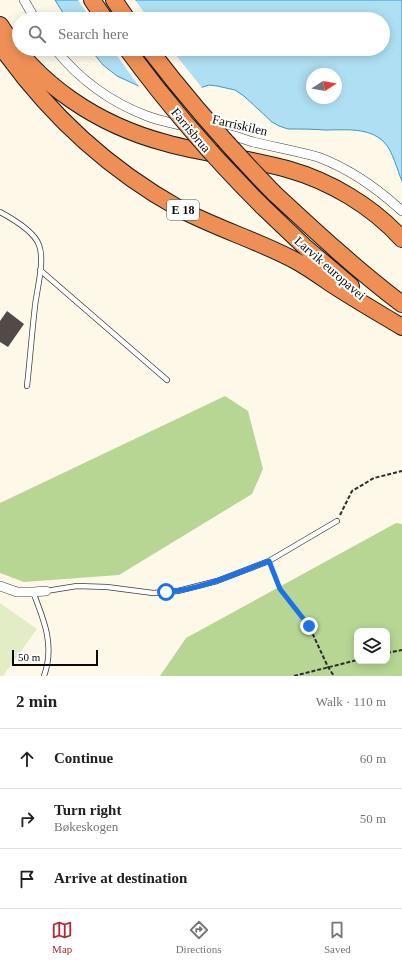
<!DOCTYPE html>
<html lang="en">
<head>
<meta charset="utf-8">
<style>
	body { margin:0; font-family:Georgia,serif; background:#f2f2f2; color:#202124 }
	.controls { position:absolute; right:12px; bottom:12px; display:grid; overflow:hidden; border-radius:8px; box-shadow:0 2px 10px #0003 }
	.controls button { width:36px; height:36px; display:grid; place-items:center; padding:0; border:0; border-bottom:1px solid #e0e0e0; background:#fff; color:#202124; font:20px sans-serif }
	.compass { position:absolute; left:306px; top:68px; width:36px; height:36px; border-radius:50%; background:#fff; box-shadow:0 2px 10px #0003; rotate:79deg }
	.scale { position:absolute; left:12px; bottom:10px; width:86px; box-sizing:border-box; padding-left:4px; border:2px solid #0a0a0a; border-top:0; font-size:11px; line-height:14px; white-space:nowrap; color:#0a0a0a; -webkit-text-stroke:3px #fff; paint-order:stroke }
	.stop { position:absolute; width:12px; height:12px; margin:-9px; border:3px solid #1a73e8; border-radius:50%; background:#fff }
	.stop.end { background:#1a73e8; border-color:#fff; box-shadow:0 1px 4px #0008 }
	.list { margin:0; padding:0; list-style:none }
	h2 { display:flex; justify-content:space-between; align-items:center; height:52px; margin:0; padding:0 16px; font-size:17px }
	h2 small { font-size:13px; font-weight:400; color:#757577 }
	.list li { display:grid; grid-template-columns:26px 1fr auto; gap:12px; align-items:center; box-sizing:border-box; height:60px; padding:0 16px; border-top:1px solid #e0e0e0 }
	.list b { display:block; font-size:15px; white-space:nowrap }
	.list p { margin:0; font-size:13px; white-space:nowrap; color:#757577 }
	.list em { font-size:13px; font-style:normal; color:#757577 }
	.icon { flex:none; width:22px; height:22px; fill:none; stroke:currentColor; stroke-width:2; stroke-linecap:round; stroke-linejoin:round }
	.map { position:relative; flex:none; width:402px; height:676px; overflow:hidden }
	.search { position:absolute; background:#fff; box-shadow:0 2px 10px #0003; left:12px; right:12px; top:12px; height:44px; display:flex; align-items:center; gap:10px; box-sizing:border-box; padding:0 14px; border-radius:22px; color:#757577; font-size:15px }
	.sheet { height:232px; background:#fff }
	nav { display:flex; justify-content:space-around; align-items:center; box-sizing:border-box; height:56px; border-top:1px solid #e0e0e0; background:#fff; font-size:11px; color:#757577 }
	nav a { display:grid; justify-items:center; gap:2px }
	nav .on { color:#b3293a }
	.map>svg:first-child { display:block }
	.forest { fill:#b7d694; fill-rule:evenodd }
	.pitch { fill:#e3edc5 }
	.water { fill:#afdff3; stroke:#3999c7; fill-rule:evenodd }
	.pier { fill:#fef8e8 }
	.building { fill:#524a47 }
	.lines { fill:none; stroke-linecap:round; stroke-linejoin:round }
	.lane-casing { stroke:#3d3d3d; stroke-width:6 }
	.street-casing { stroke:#3d3d3d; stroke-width:10 }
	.highway-casing { stroke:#1b1b1b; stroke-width:18 }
	.path { stroke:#2c2c2c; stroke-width:2; stroke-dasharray:4 2; stroke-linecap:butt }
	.lane { stroke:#fff; stroke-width:4.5 }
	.street { stroke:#fff; stroke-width:9 }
	.highway { stroke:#ee9056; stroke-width:16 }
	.highway-bridge-casing { stroke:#1b1b1b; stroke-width:18; stroke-linecap:butt }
	.highway-bridge { stroke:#ee9056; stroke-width:16 }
	.route { stroke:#1a73e8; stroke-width:5 }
	.labels { text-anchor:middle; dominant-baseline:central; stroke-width:4; stroke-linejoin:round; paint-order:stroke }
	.shield { fill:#fff; stroke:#545454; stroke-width:1 }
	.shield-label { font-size:12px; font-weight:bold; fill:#0a0a0a }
	.street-label { font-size:13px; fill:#0a0a0a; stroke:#fff }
</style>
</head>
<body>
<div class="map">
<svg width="402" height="676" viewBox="0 0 402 676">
	<rect width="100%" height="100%" fill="#fef8e8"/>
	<!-- forest -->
	<path class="forest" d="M 225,396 L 248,411 L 263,469 L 252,494 L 119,575 L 24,582 L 0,573 L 0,503 Z
		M 396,523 L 402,524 L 402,676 L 160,676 L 186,638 ZM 357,631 L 387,631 L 387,661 L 357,661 Z"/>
	<!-- pitch -->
	<path class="pitch" d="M 0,603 L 37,629 L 3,676 L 0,676 Z"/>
	<!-- water -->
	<path class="water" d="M 55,0 L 402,0 L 402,181 C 397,170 393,151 384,142 C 369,127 345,130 325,130 C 313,129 301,129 288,129 L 279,126 L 272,122 L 244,96 L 235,90 L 217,86 L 209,85 L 194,90 L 141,87 L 117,76 L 103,65 L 90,49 L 383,49 L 383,19 L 67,19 ZM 312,74 L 336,74 L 336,98 L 312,98 Z"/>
	<!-- pier -->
	<path class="pier" d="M 78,0 L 135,0 L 149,19 L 91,19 Z
		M 112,49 L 171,49 L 203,89 L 187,94 L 170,96 L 157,94 L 141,89 Z"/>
	<!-- building -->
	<path class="building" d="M 7,311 L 24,324 L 8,347 L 0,342 L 0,321 Z"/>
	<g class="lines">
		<defs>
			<path id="lane" d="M 0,212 C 13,219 34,231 39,245 C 45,260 37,289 35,306 C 32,332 30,359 27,386
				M 40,270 L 167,380
				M 46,591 L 77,586 L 107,587 L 153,593 L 178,591 L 217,581 L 269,561 L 337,521
				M 33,592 C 44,620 55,646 44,676"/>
			<path id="street" d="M 24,0 L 35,19
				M 55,49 C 79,79 110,102 147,116 C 171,125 198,128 223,133 C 233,135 243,139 253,142 C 274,147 296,151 318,157 C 350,169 377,188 402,211
				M 0,586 L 17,592 L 33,592 L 46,591"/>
			<path id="highway" d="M 92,0 L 105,19
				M 114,0 L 127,19
				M 0,25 C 37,85 98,125 166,143 C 205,154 247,158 287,169 C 330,181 372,206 402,239
				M 0,45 C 47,112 108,169 180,209 C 218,229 259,241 296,261 C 307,267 317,274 327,281 C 351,297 377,312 402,327
				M 274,193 C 316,232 357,270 402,304
				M 262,206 L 304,246 L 351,286"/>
		</defs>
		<!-- lane casing -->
		<use href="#lane" class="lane-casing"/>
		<!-- street casing -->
		<use href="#street" class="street-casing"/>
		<!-- highway casing -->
		<use href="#highway" class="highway-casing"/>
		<!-- path -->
		<path class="path" d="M 340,515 L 352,491 L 374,478 L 402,471
			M 272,568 L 280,589 L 309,626 L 328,667 L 334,676
			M 387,653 L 402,650
			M 294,676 L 357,660"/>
		<!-- lane -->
		<use href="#lane" class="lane"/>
		<!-- street -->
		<use href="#street" class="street"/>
		<!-- highway -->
		<use href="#highway" class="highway"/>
		<defs>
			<path id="highway-bridge" d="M 127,49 C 168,105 213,157 262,206
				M 149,49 C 188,100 230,148 274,193"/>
		</defs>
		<!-- highway-bridge casing -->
		<use href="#highway-bridge" class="highway-bridge-casing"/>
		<!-- highway-bridge -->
		<use href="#highway-bridge" class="highway-bridge"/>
	</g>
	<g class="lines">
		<!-- route -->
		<path class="route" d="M 166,592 C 200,590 237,573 269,561 L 280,589 L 309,626"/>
	</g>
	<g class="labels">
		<!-- shield labels -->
		<rect class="shield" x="167" y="200" width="32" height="20" rx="3"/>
		<g class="shield-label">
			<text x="183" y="210">E 18</text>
		</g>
		<!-- street labels -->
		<g class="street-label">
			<text transform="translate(240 125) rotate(13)">Farriskilen</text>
			<text transform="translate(191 130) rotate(50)">Farrisbrua</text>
			<text transform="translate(330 268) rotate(41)">Larvik europavei</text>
		</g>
	</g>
</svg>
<div class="controls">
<button><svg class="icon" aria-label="layers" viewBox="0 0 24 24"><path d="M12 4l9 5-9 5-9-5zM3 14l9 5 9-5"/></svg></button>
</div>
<svg class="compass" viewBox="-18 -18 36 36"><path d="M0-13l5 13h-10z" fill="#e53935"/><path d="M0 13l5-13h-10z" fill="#757577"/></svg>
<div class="scale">50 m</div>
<div class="stop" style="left:166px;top:592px"></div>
<div class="stop end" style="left:309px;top:626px"></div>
<div class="search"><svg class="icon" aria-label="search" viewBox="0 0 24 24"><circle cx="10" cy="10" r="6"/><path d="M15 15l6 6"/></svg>Search here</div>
</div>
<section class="sheet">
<h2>2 min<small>Walk · 110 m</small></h2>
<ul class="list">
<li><svg class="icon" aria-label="ahead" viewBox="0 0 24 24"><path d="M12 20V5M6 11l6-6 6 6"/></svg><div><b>Continue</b></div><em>60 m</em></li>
<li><svg class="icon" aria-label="right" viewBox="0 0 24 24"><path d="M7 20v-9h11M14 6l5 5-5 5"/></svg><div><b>Turn right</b><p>Bøkeskogen</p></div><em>50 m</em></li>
<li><svg class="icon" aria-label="arrive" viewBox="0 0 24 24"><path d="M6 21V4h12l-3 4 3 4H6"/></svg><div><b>Arrive at destination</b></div></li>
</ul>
</section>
<nav>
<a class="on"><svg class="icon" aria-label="map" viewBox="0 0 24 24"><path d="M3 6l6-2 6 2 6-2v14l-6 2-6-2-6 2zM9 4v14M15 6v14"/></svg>Map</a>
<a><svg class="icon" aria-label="directions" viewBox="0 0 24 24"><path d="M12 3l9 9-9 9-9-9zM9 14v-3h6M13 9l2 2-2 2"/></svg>Directions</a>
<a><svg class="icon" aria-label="saved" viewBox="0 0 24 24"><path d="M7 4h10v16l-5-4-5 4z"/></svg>Saved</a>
</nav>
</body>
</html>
